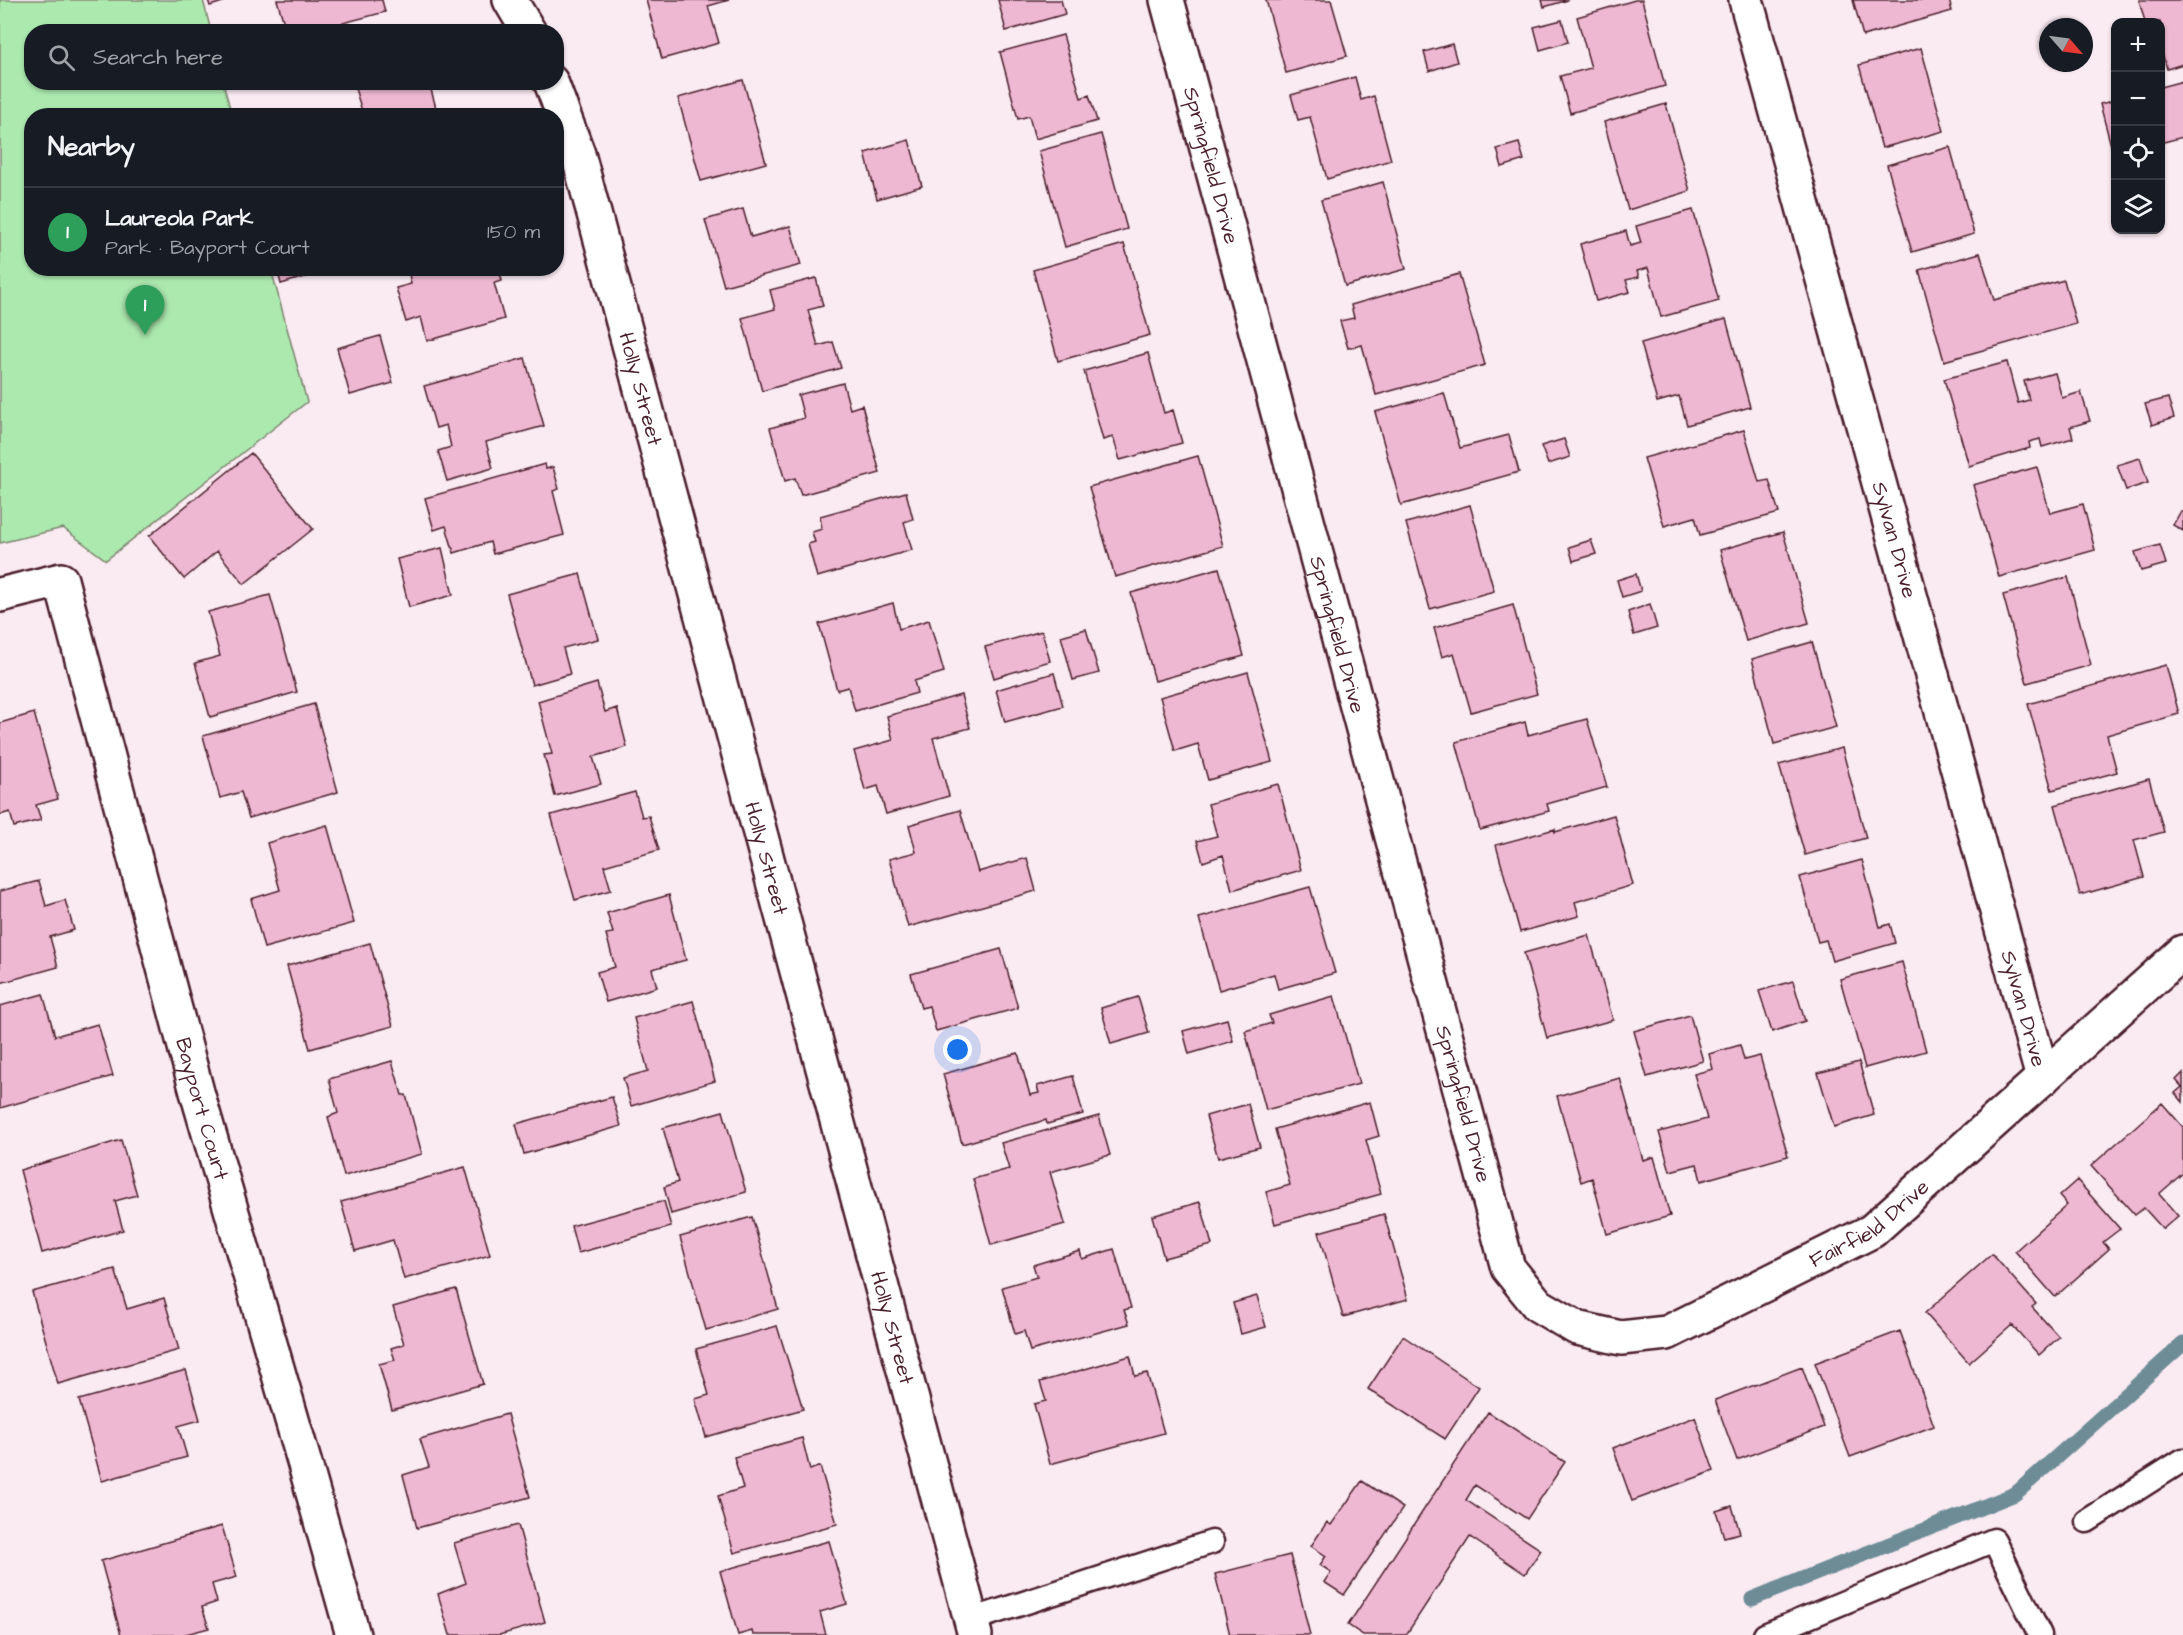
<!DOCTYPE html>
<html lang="en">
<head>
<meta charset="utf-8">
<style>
	body { margin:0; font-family:"Architects Daughter",sans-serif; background:#242831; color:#f1f3f6 }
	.controls { position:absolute; right:18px; top:18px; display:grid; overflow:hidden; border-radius:12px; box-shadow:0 2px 4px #0004 }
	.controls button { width:54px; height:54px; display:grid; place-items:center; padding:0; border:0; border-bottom:2px solid #363941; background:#171b24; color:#f1f3f6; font:30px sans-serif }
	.compass { position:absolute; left:2039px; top:18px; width:54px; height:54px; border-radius:50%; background:#171b24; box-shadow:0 2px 4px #0004; rotate:118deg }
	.you { position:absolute; left:958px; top:1050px; width:21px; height:21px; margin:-15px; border:4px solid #fff; border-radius:50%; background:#1a73e8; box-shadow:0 0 0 9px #1a73e833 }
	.badge { display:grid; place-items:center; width:39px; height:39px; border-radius:50%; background:#1f6fb2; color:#fff; font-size:20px; font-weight:700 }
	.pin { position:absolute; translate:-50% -50px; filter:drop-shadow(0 2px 3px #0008) }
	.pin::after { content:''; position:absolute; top:32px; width:21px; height:18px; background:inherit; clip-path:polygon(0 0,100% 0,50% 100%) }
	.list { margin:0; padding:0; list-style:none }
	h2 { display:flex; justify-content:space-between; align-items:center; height:78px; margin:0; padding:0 24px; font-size:26px }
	h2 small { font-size:20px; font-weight:400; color:#9ea1a6 }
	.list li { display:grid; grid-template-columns:39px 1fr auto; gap:18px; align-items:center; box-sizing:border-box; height:90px; padding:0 24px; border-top:2px solid #363941 }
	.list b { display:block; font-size:22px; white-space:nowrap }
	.list p { margin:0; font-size:20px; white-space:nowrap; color:#9ea1a6 }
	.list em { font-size:20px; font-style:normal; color:#9ea1a6 }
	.icon { flex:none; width:33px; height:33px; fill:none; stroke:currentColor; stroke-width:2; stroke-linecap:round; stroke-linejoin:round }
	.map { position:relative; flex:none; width:2183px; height:1635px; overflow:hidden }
	.search { position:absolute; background:#171b24; box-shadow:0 2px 4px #0004; left:24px; top:24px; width:540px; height:66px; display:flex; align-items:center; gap:15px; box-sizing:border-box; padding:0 21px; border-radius:24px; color:#9ea1a6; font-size:22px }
	.panel { position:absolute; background:#171b24; box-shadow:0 2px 4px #0004; left:24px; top:108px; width:540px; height:168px; border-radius:24px }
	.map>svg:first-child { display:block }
	.green { fill:#ace9af; stroke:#7b846d; stroke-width:1.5 }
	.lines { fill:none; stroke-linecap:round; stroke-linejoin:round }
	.stream { stroke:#6d8c96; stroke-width:15 }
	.building { fill:#eeb8d2; stroke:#4a1f2b; stroke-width:1.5 }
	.lane-casing { stroke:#4a1f2b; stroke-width:27 }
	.street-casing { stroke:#4a1f2b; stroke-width:38 }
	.secondary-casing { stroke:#4a1f2b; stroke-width:38 }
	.lane { stroke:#fff; stroke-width:22 }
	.street { stroke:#fff; stroke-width:33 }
	.secondary { stroke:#fff; stroke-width:33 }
	.labels { text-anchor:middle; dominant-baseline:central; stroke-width:4.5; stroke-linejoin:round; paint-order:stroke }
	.street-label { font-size:21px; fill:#4a1f2b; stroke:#fff }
</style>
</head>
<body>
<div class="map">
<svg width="2183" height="1635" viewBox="0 0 2183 1635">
	<rect width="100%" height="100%" fill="#faeaf2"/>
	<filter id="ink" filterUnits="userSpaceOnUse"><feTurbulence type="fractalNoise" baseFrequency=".0167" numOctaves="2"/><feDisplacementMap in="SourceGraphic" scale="12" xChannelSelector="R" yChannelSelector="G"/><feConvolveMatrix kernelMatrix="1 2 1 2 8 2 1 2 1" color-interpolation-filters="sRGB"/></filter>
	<g filter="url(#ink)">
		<!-- green -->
		<path class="green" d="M 0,0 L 203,0 L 211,31 L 32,32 L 32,82 L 223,83 L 232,115 L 32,116 L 32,268 L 271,269 L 307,402 L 106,560 L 63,528 L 0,543 Z"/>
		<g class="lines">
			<!-- stream -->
			<path class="stream" d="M 1752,1599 L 2015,1494 L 2183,1344"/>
		</g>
		<!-- building -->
		<path class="building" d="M 208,0 L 229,0 L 210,6 Z
			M 277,0 L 382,0 L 385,12 L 339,24 L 341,32 L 294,32 L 293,28 L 286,30 Z
			M 646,0 L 729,0 L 708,6 L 719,43 L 662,59 Z
			M 998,0 L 1061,0 L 1065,14 L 1006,31 Z
			M 1266,0 L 1331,0 L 1347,56 L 1286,73 Z
			M 1542,0 L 1568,0 L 1544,7 Z
			M 1635,0 L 1642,0 L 1665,86 L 1570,113 L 1560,76 L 1591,68 L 1577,17 Z
			M 1853,0 L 1949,0 L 1952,11 L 1863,36 Z
			M 2139,0 L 2183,0 L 2183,64 L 2167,69 L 2160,46 L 2160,22 L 2145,22 Z
			M 1562,20 L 1568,42 L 1540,50 L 1534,27 Z
			M 1063,35 L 1081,98 L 1089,95 L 1097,121 L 1035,139 L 1029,116 L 1018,119 L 1000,52 Z
			M 1452,44 L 1457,62 L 1429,71 L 1424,52 Z
			M 1921,48 L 1944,131 L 1882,148 L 1859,65 Z
			M 1355,77 L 1361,100 L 1374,96 L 1391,160 L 1327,179 L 1310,117 L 1298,120 L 1291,95 Z
			M 743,80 L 766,163 L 701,181 L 678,98 Z
			M 2183,81 L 2183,137 L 2160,143 L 2160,87 Z
			M 353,82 L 429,82 L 436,108 L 407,116 L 353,116 L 362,111 Z
			M 2116,100 L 2116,157 L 2114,157 L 2100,104 Z
			M 1666,104 L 1690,191 L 1628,210 L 1604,122 Z
			M 1101,134 L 1127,229 L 1065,247 L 1039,151 Z
			M 909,140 L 922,186 L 877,199 L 865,153 Z
			M 1519,143 L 1524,160 L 1502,167 L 1497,149 Z
			M 1950,147 L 1974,234 L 1912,252 L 1887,165 Z
			M 1383,182 L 1406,269 L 1345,286 L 1321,200 Z
			M 743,209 L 751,237 L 790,226 L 801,265 L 724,286 L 705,220 Z
			M 1693,210 L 1719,301 L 1661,317 L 1648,268 L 1637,271 L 1639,277 L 1626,280 L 1630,292 L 1596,301 L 1580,244 L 1626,231 L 1630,246 L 1641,243 L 1636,226 Z
			M 1124,244 L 1150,335 L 1058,361 L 1033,270 Z
			M 1980,253 L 1994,300 L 2064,280 L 2076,324 L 1944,361 L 1919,270 Z
			M 277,268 L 310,268 L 312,275 L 281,284 Z
			M 429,268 L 499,268 L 502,281 L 494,283 L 504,319 L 427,341 L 421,317 L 406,322 L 396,288 L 411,284 L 409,274 Z
			M 1459,274 L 1485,365 L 1376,395 L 1362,345 L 1348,348 L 1340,321 L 1354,318 L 1351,305 Z
			M 816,278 L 823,306 L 808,310 L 818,346 L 833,342 L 841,368 L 762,391 L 742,318 L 775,309 L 770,290 Z
			M 1726,319 L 1750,407 L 1687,425 L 1679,396 L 1657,402 L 1641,343 Z
			M 380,336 L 393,383 L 350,395 L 337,348 Z
			M 1148,353 L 1164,413 L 1173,410 L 1182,443 L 1120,460 L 1113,437 L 1103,440 L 1084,371 Z
			M 525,358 L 544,426 L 486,442 L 493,468 L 447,481 L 438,451 L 451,447 L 446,425 L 436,428 L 424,386 Z
			M 2007,362 L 2018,403 L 2029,400 L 2024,381 L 2055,373 L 2062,398 L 2081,392 L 2090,421 L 2070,427 L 2073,438 L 2042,447 L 2040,439 L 2029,442 L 2030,448 L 1969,466 L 1944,379 Z
			M 843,383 L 850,409 L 862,405 L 880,473 L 801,495 L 795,478 L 785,481 L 770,428 L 804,418 L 798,395 Z
			M 1444,393 L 1460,448 L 1509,435 L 1519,472 L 1401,505 L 1375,412 Z
			M 2168,398 L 2174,418 L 2152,425 L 2145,404 Z
			M 1744,430 L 1759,482 L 1769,480 L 1779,513 L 1700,535 L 1695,517 L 1664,526 L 1644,458 Z
			M 1564,439 L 1570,457 L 1548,464 L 1541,446 Z
			M 251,453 L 313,529 L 244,584 L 217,551 L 184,579 L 149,536 Z
			M 1198,456 L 1223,546 L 1115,577 L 1089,487 Z
			M 2140,458 L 2148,483 L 2126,490 L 2117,465 Z
			M 545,464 L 546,469 L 553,467 L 559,489 L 553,491 L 564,535 L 493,554 L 490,542 L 454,553 L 446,526 L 434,530 L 425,498 Z
			M 2037,467 L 2050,513 L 2083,504 L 2095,550 L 1999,577 L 1973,485 Z
			M 906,492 L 913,519 L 904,522 L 912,550 L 817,577 L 808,544 L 815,542 L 812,532 L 822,529 L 820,516 Z
			M 1470,505 L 1494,591 L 1430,609 L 1406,523 Z
			M 2181,511 L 2183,512 L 2183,531 L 2173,525 Z
			M 1783,532 L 1809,623 L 1746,641 L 1720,550 Z
			M 1591,540 L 1596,554 L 1573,561 L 1569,547 Z
			M 2160,545 L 2166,564 L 2141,571 L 2135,552 Z
			M 442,548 L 453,595 L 409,607 L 397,559 Z
			M 1219,568 L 1244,656 L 1155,681 L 1131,593 Z
			M 580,574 L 598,639 L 563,648 L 570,674 L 532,685 L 507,594 Z
			M 1636,574 L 1641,591 L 1622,597 L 1617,580 Z
			M 2068,577 L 2091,665 L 2027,683 L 2003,595 Z
			M 270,595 L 297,692 L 210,717 L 195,663 L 220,656 L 208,612 Z
			M 893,603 L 899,629 L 929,620 L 944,672 L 914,681 L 917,693 L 855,711 L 848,687 L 837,690 L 819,624 Z
			M 1650,604 L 1657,628 L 1634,635 L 1628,612 Z
			M 1513,605 L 1537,694 L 1471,712 L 1454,653 L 1442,657 L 1434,628 Z
			M 1086,629 L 1099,673 L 1073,680 L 1061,636 Z
			M 1042,631 L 1050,661 L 994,678 L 985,647 Z
			M 1812,642 L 1836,727 L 1774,744 L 1752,659 Z
			M 2166,665 L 2179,714 L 2107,735 L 2117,772 L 2052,790 L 2028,704 Z
			M 1248,672 L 1272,762 L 1208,780 L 1198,744 L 1175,751 L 1160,697 Z
			M 1054,673 L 1063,706 L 1005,722 L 996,690 Z
			M 597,683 L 605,712 L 617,708 L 627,747 L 593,757 L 601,784 L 555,796 L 544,755 L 552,754 L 538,701 Z
			M 961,695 L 970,728 L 933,738 L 949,796 L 886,814 L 878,786 L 865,790 L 854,751 L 893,740 L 887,716 Z
			M 314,704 L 338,792 L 249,818 L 241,792 L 220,798 L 203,736 Z
			M 34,713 L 58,799 L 36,805 L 41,820 L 14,827 L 10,812 L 0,815 L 0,723 Z
			M 1587,719 L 1607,787 L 1547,804 L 1549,811 L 1480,830 L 1456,742 L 1525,722 L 1528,735 Z
			M 1842,748 L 1866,838 L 1805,855 L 1779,765 Z
			M 2149,779 L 2164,832 L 2134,840 L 2144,877 L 2080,895 L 2055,805 Z
			M 1278,784 L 1301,870 L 1232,890 L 1223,855 L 1203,862 L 1197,841 L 1217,836 L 1208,804 Z
			M 635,792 L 642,817 L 649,816 L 659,850 L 604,866 L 611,890 L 575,900 L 551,815 Z
			M 960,810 L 978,872 L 1027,858 L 1036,891 L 908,927 L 889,859 L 916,852 L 909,825 Z
			M 1614,815 L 1633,885 L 1575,902 L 1579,916 L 1520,932 L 1496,845 L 1555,829 L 1555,832 Z
			M 327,825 L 354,923 L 264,948 L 251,899 L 280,890 L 267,843 Z
			M 1862,860 L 1880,927 L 1890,924 L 1895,943 L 1832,961 L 1826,940 L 1818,942 L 1800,877 Z
			M 39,881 L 46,906 L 65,900 L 74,930 L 50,937 L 58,967 L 0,983 L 0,891 Z
			M 1310,887 L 1335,973 L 1278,989 L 1274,974 L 1219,990 L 1199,918 Z
			M 669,895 L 686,960 L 652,969 L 657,987 L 606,1002 L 597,972 L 615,967 L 606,934 L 613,933 L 607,913 Z
			M 1589,935 L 1613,1020 L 1547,1038 L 1524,953 Z
			M 370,943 L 393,1026 L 310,1049 L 287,966 Z
			M 1001,949 L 1018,1008 L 936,1031 L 929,1006 L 921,1008 L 911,974 Z
			M 1902,962 L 1926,1051 L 1865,1068 L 1840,979 Z
			M 1793,981 L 1805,1021 L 1772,1032 L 1759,991 Z
			M 43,994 L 55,1036 L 98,1024 L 113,1076 L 0,1108 L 0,1006 Z
			M 1334,996 L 1359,1084 L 1266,1110 L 1245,1031 L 1272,1023 L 1269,1015 Z
			M 1138,997 L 1149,1033 L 1111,1044 L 1101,1008 Z
			M 693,1001 L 715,1081 L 631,1106 L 623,1078 L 648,1071 L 634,1018 Z
			M 1690,1015 L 1703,1061 L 1647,1077 L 1634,1031 Z
			M 1227,1019 L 1233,1041 L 1189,1054 L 1183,1031 Z
			M 1740,1045 L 1744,1060 L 1760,1056 L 1788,1156 L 1701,1181 L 1697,1164 L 1670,1171 L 1659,1132 L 1707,1119 L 1694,1074 L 1713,1069 L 1709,1054 Z
			M 1018,1053 L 1030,1095 L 1039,1093 L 1037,1086 L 1073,1076 L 1083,1114 L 1047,1124 L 1046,1120 L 962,1144 L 943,1074 Z
			M 392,1061 L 402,1095 L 406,1095 L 422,1154 L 344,1176 L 328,1117 L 338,1113 L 329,1079 Z
			M 1859,1062 L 1874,1115 L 1834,1127 L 1818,1073 Z
			M 2183,1073 L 2183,1102 L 2175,1093 L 2182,1087 L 2176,1080 Z
			M 1620,1078 L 1643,1160 L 1654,1157 L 1670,1216 L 1607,1234 L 1592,1178 L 1581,1182 L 1557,1096 Z
			M 612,1097 L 621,1126 L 524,1154 L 516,1124 Z
			M 1370,1102 L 1379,1136 L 1366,1140 L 1381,1194 L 1275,1224 L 1266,1192 L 1290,1185 L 1275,1129 Z
			M 2162,1103 L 2183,1127 L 2183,1173 L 2159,1194 L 2178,1216 L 2163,1229 L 2144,1208 L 2135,1215 L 2091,1166 Z
			M 1248,1104 L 1260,1147 L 1218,1158 L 1206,1116 Z
			M 723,1111 L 746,1192 L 671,1214 L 664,1187 L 678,1182 L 663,1128 Z
			M 1099,1116 L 1110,1155 L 1050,1172 L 1065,1224 L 991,1245 L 973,1179 L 1009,1169 L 1001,1143 Z
			M 121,1140 L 137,1195 L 115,1201 L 123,1230 L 42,1253 L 20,1170 Z
			M 465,1167 L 490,1255 L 404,1279 L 393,1240 L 355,1251 L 341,1202 Z
			M 2077,1180 L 2120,1229 L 2103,1242 L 2109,1249 L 2055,1297 L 2015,1251 L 2067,1205 L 2059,1196 Z
			M 664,1201 L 671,1227 L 578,1253 L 571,1226 Z
			M 1200,1202 L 1212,1245 L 1164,1258 L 1152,1216 Z
			M 1384,1214 L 1408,1299 L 1343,1317 L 1319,1232 Z
			M 752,1217 L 778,1309 L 706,1330 L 680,1237 Z
			M 1114,1249 L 1131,1308 L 1124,1310 L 1129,1324 L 1030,1351 L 1024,1331 L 1015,1334 L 1002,1287 L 1037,1277 L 1033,1265 L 1080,1251 L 1082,1259 Z
			M 1992,1254 L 2036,1304 L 2032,1307 L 2059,1337 L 2039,1355 L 2012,1325 L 1969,1363 L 1925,1313 Z
			M 115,1269 L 127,1309 L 164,1298 L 179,1350 L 58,1384 L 32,1292 Z
			M 456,1289 L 483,1384 L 392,1410 L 379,1364 L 395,1360 L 391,1348 L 404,1344 L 393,1307 Z
			M 1257,1296 L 1266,1327 L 1241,1334 L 1233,1303 Z
			M 777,1326 L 803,1409 L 706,1437 L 695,1399 L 709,1395 L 696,1349 Z
			M 1900,1331 L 1934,1426 L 1850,1457 L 1815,1363 Z
			M 1403,1336 L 1479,1387 L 1445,1439 L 1368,1389 Z
			M 1130,1356 L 1135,1376 L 1147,1373 L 1164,1433 L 1050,1464 L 1034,1404 L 1046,1401 L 1040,1382 Z
			M 1802,1367 L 1824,1427 L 1737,1460 L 1715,1400 Z
			M 186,1370 L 200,1420 L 178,1426 L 187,1457 L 102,1481 L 79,1400 Z
			M 1488,1412 L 1565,1462 L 1527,1519 L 1475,1485 L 1466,1500 L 1541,1550 L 1525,1574 L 1470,1537 L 1406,1635 L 1363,1635 L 1348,1625 Z
			M 507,1414 L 530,1497 L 417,1528 L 403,1475 L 429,1467 L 420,1439 Z
			M 1695,1417 L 1714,1471 L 1632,1501 L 1613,1448 Z
			M 802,1438 L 810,1470 L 820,1466 L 837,1524 L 734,1553 L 718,1496 L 743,1488 L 734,1457 Z
			M 1362,1481 L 1403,1508 L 1344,1595 L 1324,1582 L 1331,1572 L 1320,1565 L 1326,1556 L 1311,1546 L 1327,1522 L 1331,1525 Z
			M 1732,1506 L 1740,1533 L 1724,1537 L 1716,1511 Z
			M 518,1525 L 545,1622 L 499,1635 L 450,1635 L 438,1594 L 466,1583 L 454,1543 Z
			M 222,1526 L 237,1577 L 212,1584 L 217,1602 L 202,1607 L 209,1628 L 182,1635 L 121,1635 L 101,1561 Z
			M 829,1541 L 847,1604 L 820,1612 L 826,1635 L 753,1635 L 752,1631 L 738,1635 L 720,1571 Z
			M 1290,1555 L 1310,1635 L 1230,1635 L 1215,1574 Z"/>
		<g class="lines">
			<defs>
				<path id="lane" d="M 2087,1521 L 2183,1460
					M 971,1620 L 1212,1542
					M 1765,1635 L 1994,1540 L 2040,1635"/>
				<g id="street">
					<path id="s1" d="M 1167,0 L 1508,1268 L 1538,1305 L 1577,1328 L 1621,1338 L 1667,1333 L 1872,1231 L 2183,952"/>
					<path id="s2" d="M 1746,0 L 2043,1078"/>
					<path id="s3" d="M 0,595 L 61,580 L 197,1092 L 306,1468 L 353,1635"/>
				</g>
				<g id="secondary">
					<path d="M 510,0 L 529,32"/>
					<path id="s4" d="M 551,82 L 578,154 L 975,1635"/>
				</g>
			</defs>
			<!-- lane casing -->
			<use href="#lane" class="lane-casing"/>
			<!-- street casing -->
			<use href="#street" class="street-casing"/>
			<!-- secondary casing -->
			<use href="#secondary" class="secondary-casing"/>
			<!-- lane -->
			<use href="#lane" class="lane"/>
			<!-- street -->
			<use href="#street" class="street"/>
			<!-- secondary -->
			<use href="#secondary" class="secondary"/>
		</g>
	</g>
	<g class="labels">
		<!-- street labels -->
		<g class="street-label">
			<text stroke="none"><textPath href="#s1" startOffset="171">Springfield Drive</textPath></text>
			<text stroke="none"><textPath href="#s4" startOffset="320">Holly Street</textPath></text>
			<text stroke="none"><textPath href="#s2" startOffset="560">Sylvan Drive</textPath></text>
			<text stroke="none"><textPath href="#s1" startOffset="657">Springfield Drive</textPath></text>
			<text stroke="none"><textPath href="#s4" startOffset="806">Holly Street</textPath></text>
			<text stroke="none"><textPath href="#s2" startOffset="1046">Sylvan Drive</textPath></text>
			<text stroke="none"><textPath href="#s1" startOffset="1143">Springfield Drive</textPath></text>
			<text stroke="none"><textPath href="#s3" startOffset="610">Bayport Court</textPath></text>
			<text stroke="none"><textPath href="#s1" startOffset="1728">Fairfield Drive</textPath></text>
			<text stroke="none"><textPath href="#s4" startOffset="1292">Holly Street</textPath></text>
		</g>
	</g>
</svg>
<div class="controls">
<button>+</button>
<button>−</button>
<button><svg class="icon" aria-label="locate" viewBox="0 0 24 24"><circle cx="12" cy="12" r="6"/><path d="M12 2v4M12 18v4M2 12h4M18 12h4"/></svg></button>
<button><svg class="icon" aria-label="layers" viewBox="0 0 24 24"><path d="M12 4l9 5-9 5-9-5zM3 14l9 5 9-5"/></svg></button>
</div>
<svg class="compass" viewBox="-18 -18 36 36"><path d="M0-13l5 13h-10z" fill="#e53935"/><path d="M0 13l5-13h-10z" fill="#9ea1a6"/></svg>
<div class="you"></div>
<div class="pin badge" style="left:145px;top:335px;background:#2e9e5b">1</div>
<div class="search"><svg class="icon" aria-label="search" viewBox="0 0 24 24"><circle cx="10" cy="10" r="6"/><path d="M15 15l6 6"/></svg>Search here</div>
<section class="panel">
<h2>Nearby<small></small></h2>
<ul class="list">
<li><span class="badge" style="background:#2e9e5b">1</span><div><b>Laureola Park</b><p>Park · Bayport Court</p></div><em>150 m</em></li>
</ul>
</section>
</div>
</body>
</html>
